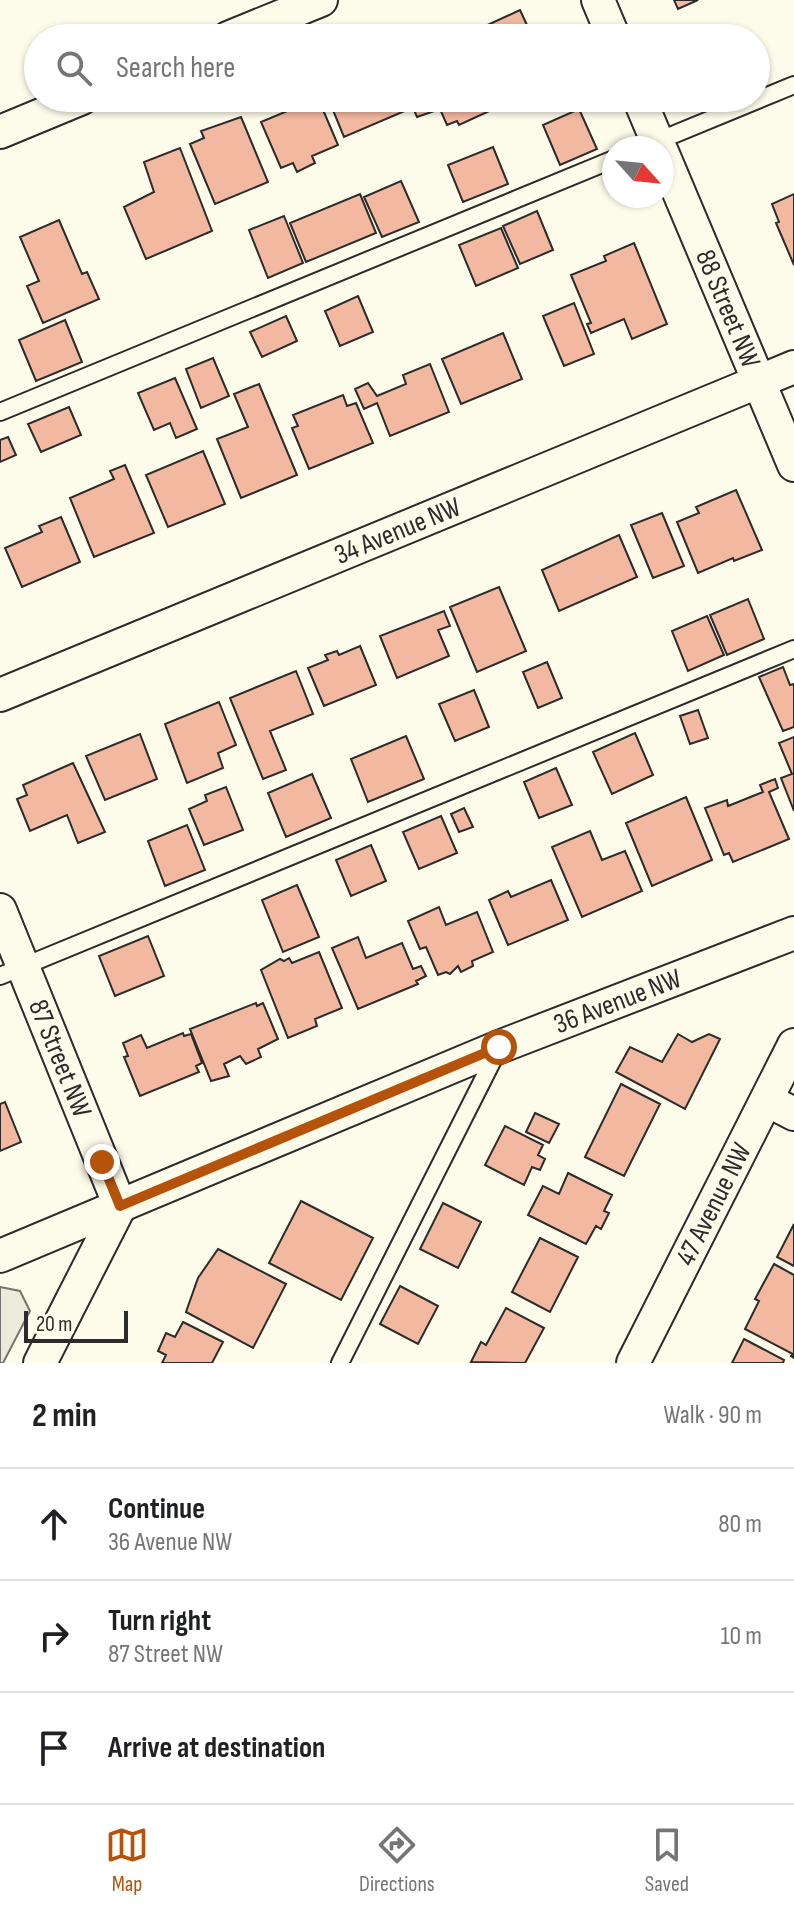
<!DOCTYPE html>
<html lang="en">
<head>
<meta charset="utf-8">
<style>
	body { margin:0; font-family:"Sofia Sans Condensed",sans-serif; background:#f6f6f6; color:#202124 }
	.compass { position:absolute; left:602px; top:136px; width:72px; height:72px; border-radius:50%; background:#fff; box-shadow:0 2px 6px #0004; rotate:117deg }
	.scale { position:absolute; left:24px; bottom:20px; width:104px; box-sizing:border-box; padding-left:8px; border:4px solid #2b2b2b; border-top:0; font-size:22px; line-height:28px; white-space:nowrap; color:#2b2b2b; -webkit-text-stroke:6px #fdfbea; paint-order:stroke }
	.stop { position:absolute; width:24px; height:24px; margin:-18px; border:6px solid #b45309; border-radius:50%; background:#fff }
	.stop.end { background:#b45309; border-color:#fff; box-shadow:0 2px 8px #0008 }
	.list { margin:0; padding:0; list-style:none }
	h2 { display:flex; justify-content:space-between; align-items:center; height:104px; margin:0; padding:0 32px; font-size:34px }
	h2 small { font-size:26px; font-weight:400; color:#757577 }
	.list li { display:grid; grid-template-columns:52px 1fr auto; gap:24px; align-items:center; box-sizing:border-box; height:112px; padding:0 32px; border-top:2px solid #e0e0e0 }
	.list b { display:block; font-size:30px; white-space:nowrap }
	.list p { margin:0; font-size:26px; white-space:nowrap; color:#757577 }
	.list em { font-size:26px; font-style:normal; color:#757577 }
	.icon { flex:none; width:44px; height:44px; fill:none; stroke:currentColor; stroke-width:2; stroke-linecap:round; stroke-linejoin:round }
	.map { position:relative; flex:none; width:794px; height:1363px; overflow:hidden }
	.search { position:absolute; background:#fff; box-shadow:0 2px 6px #0004; left:24px; right:24px; top:24px; height:88px; display:flex; align-items:center; gap:20px; box-sizing:border-box; padding:0 28px; border-radius:44px; color:#757577; font-size:30px }
	.sheet { height:440px; background:#fff }
	nav { display:flex; justify-content:space-around; align-items:center; box-sizing:border-box; height:112px; border-top:2px solid #e0e0e0; background:#fff; font-size:22px; color:#757577 }
	nav a { display:grid; justify-items:center; gap:4px }
	nav .on { color:#b45309 }
	.map>svg:first-child { display:block }
	.green { fill:#ecebdb; stroke:#74746e; stroke-width:2 }
	.building { fill:#f2b8a0; stroke:#2b2b2b; stroke-width:2 }
	.lines { fill:none; stroke-linecap:round; stroke-linejoin:round }
	.lane-casing { stroke:#2b2b2b; stroke-width:20 }
	.street-casing { stroke:#2b2b2b; stroke-width:36 }
	.lane { stroke:#fdfbea; stroke-width:16 }
	.street { stroke:#fdfbea; stroke-width:32 }
	.route { stroke:#b45309; stroke-width:10 }
	.labels { text-anchor:middle; dominant-baseline:central; stroke-width:6; stroke-linejoin:round; paint-order:stroke }
	.street-label { font-size:28px; fill:#2b2b2b; stroke:#fdfbea }
</style>
</head>
<body>
<div class="map">
<svg width="794" height="1363" viewBox="0 0 794 1363">
	<rect width="100%" height="100%" fill="#fdfbea"/>
	<!-- green -->
	<path class="green" d="M 0,1287 L 20,1291 L 30,1311 L 3,1363 L 0,1363 Z"/>
	<!-- building -->
	<path class="building" d="M 674,0 L 698,0 L 678,9 Z
		M 520,10 L 533,38 L 486,38 L 481,28 Z
		M 756,63 L 763,80 L 756,83 Z
		M 318,98 L 338,145 L 312,156 L 315,163 L 297,172 L 293,163 L 281,168 L 261,122 Z
		M 328,98 L 402,98 L 407,110 L 344,137 Z
		M 409,98 L 492,98 L 496,108 L 459,125 L 457,121 L 447,125 L 440,109 L 417,117 Z
		M 579,109 L 597,149 L 560,165 L 543,125 Z
		M 241,117 L 268,182 L 215,204 L 190,144 L 204,138 L 201,131 Z
		M 493,147 L 508,184 L 463,202 L 448,165 Z
		M 180,148 L 212,231 L 146,259 L 124,207 L 154,192 L 144,162 Z
		M 401,181 L 419,222 L 382,237 L 364,197 Z
		M 360,194 L 376,233 L 306,262 L 290,223 Z
		M 794,194 L 794,265 L 776,223 L 779,222 L 772,204 Z
		M 537,211 L 553,250 L 520,264 L 503,226 Z
		M 284,216 L 303,263 L 268,278 L 249,230 Z
		M 59,220 L 82,274 L 87,272 L 99,299 L 43,323 L 27,286 L 39,281 L 20,237 Z
		M 501,228 L 518,268 L 476,286 L 459,245 Z
		M 634,243 L 667,324 L 632,339 L 624,319 L 591,333 L 587,324 L 591,323 L 571,275 L 606,261 L 604,256 Z
		M 358,296 L 373,332 L 340,346 L 325,311 Z
		M 574,303 L 594,354 L 564,366 L 543,316 Z
		M 286,316 L 297,341 L 262,357 L 250,332 Z
		M 65,320 L 82,362 L 36,381 L 19,340 Z
		M 503,333 L 522,379 L 461,404 L 442,359 Z
		M 213,358 L 229,396 L 201,408 L 186,369 Z
		M 430,364 L 449,412 L 390,436 L 377,403 L 364,409 L 355,389 L 368,383 L 377,396 L 406,384 L 403,375 Z
		M 175,378 L 197,429 L 176,438 L 170,423 L 154,430 L 138,393 Z
		M 259,384 L 297,475 L 241,498 L 217,439 L 248,427 L 234,394 Z
		M 343,395 L 347,406 L 356,403 L 373,443 L 309,469 L 292,428 L 298,426 L 293,415 Z
		M 69,407 L 81,435 L 41,452 L 28,424 Z
		M 8,437 L 16,455 L 0,462 L 0,440 Z
		M 203,451 L 225,504 L 168,527 L 146,475 Z
		M 125,465 L 154,533 L 94,557 L 70,498 L 114,479 L 110,471 Z
		M 736,490 L 762,550 L 734,561 L 733,558 L 698,573 L 677,522 L 699,513 L 696,507 Z
		M 662,513 L 684,566 L 653,578 L 631,525 Z
		M 61,517 L 80,562 L 22,587 L 5,548 L 42,532 L 39,526 Z
		M 619,535 L 637,577 L 559,611 L 542,570 Z
		M 499,587 L 526,651 L 477,672 L 450,607 Z
		M 748,599 L 764,639 L 727,655 L 710,615 Z
		M 444,611 L 450,626 L 438,630 L 449,656 L 397,678 L 380,636 Z
		M 707,616 L 724,655 L 688,671 L 672,631 Z
		M 360,646 L 376,685 L 324,706 L 308,668 L 328,660 L 325,655 L 337,651 L 339,655 Z
		M 547,662 L 562,698 L 538,708 L 523,672 Z
		M 783,667 L 790,685 L 794,684 L 794,727 L 783,731 L 759,677 Z
		M 296,671 L 313,714 L 270,731 L 286,770 L 263,779 L 230,698 Z
		M 474,690 L 489,727 L 455,741 L 439,704 Z
		M 219,702 L 236,745 L 218,753 L 223,768 L 187,783 L 165,724 Z
		M 698,710 L 708,738 L 690,744 L 680,716 Z
		M 635,733 L 653,775 L 612,794 L 593,752 Z
		M 140,734 L 157,779 L 105,800 L 86,756 Z
		M 406,736 L 424,779 L 368,802 L 351,759 Z
		M 794,737 L 794,811 L 781,778 L 792,774 L 779,743 Z
		M 73,763 L 105,832 L 78,843 L 67,815 L 30,831 L 17,799 L 27,795 L 23,785 Z
		M 556,768 L 572,805 L 539,818 L 524,782 Z
		M 312,774 L 331,818 L 286,837 L 268,793 Z
		M 775,779 L 778,788 L 769,792 L 789,839 L 733,862 L 729,853 L 724,855 L 705,808 L 727,800 L 728,806 L 763,792 L 760,785 Z
		M 226,787 L 243,830 L 204,845 L 189,809 L 207,801 L 205,795 Z
		M 686,797 L 712,860 L 652,886 L 626,823 Z
		M 464,808 L 473,827 L 459,832 L 451,814 Z
		M 441,816 L 457,853 L 419,869 L 403,832 Z
		M 187,825 L 205,870 L 165,886 L 148,841 Z
		M 590,831 L 602,860 L 625,851 L 642,891 L 582,917 L 552,847 Z
		M 371,845 L 386,881 L 351,896 L 336,860 Z
		M 551,880 L 568,920 L 508,945 L 489,900 L 508,891 L 511,897 Z
		M 297,885 L 319,937 L 283,952 L 262,900 Z
		M 439,907 L 446,925 L 477,912 L 493,952 L 472,961 L 473,966 L 461,972 L 458,966 L 450,974 L 446,972 L 438,975 L 426,947 L 420,949 L 408,921 Z
		M 148,936 L 164,976 L 115,996 L 99,956 Z
		M 358,937 L 366,958 L 402,943 L 413,969 L 421,966 L 426,976 L 416,981 L 418,984 L 358,1009 L 332,948 Z
		M 319,952 L 342,1008 L 315,1019 L 317,1026 L 288,1038 L 261,970 L 280,959 L 284,961 L 289,958 L 292,963 Z
		M 256,1003 L 257,1006 L 263,1003 L 278,1039 L 258,1049 L 261,1057 L 246,1064 L 240,1056 L 224,1064 L 229,1076 L 211,1081 L 190,1029 Z
		M 183,1033 L 184,1036 L 191,1034 L 202,1063 L 196,1066 L 199,1072 L 140,1096 L 124,1057 L 128,1056 L 123,1043 L 141,1035 L 147,1048 Z
		M 678,1034 L 692,1042 L 709,1034 L 720,1039 L 685,1109 L 616,1072 L 630,1047 L 662,1062 Z
		M 621,1084 L 660,1104 L 624,1176 L 585,1157 Z
		M 5,1102 L 21,1142 L 0,1151 L 0,1104 Z
		M 535,1113 L 559,1124 L 549,1143 L 526,1132 Z
		M 505,1126 L 543,1145 L 538,1155 L 545,1159 L 540,1170 L 532,1167 L 524,1185 L 485,1165 Z
		M 568,1173 L 612,1195 L 604,1211 L 609,1213 L 601,1229 L 596,1226 L 586,1244 L 528,1215 L 543,1186 L 559,1194 Z
		M 301,1201 L 373,1238 L 341,1300 L 269,1263 Z
		M 443,1203 L 481,1222 L 458,1268 L 420,1249 Z
		M 794,1224 L 794,1266 L 777,1257 Z
		M 540,1238 L 578,1257 L 550,1312 L 512,1292 Z
		M 218,1249 L 286,1284 L 253,1348 L 186,1312 L 198,1278 Z
		M 774,1264 L 794,1275 L 794,1358 L 791,1356 L 793,1354 L 745,1329 L 759,1301 L 755,1299 Z
		M 400,1286 L 438,1306 L 418,1344 L 380,1324 Z
		M 506,1308 L 544,1328 L 525,1363 L 471,1362 L 481,1342 L 486,1345 Z
		M 183,1322 L 223,1342 L 212,1363 L 162,1363 L 166,1355 L 158,1351 L 166,1333 L 175,1337 Z
		M 744,1339 L 784,1360 L 783,1363 L 732,1363 Z"/>
	<g class="lines">
		<defs>
			<path id="lane" d="M 641,148 L 794,85
				M 0,412 L 614,159
				M 0,976 L 794,649
				M 340,1363 L 497,1052"/>
			<g id="street">
				<path d="M 598,0 L 614,38"/>
				<path d="M 228,38 L 321,0"/>
				<path d="M 639,98 L 660,148"/>
				<path d="M 0,132 L 82,98"/>
				<path id="s1" d="M 662,152 L 794,465"/>
				<path id="s2" d="M 0,695 L 794,367"/>
				<path id="s3" d="M 0,910 L 120,1206 L 40,1363"/>
				<path d="M 767,1100 L 794,1114"/>
				<path id="s4" d="M 0,1256 L 499,1047 L 794,933"/>
				<path id="s5" d="M 633,1363 L 794,1045"/>
			</g>
		</defs>
		<!-- lane casing -->
		<use href="#lane" class="lane-casing"/>
		<!-- street casing -->
		<use href="#street" class="street-casing"/>
		<!-- lane -->
		<use href="#lane" class="lane"/>
		<!-- street -->
		<use href="#street" class="street"/>
	</g>
	<g class="lines">
		<!-- route -->
		<path class="route" d="M 102,1162 L 120,1206 L 499,1047"/>
	</g>
	<g class="labels">
		<!-- street labels -->
		<g class="street-label">
			<text stroke="none"><textPath href="#s1" startOffset="170">88 Street NW</textPath></text>
			<text stroke="none"><textPath href="#s2" startOffset="430">34 Avenue NW</textPath></text>
			<text stroke="none"><textPath href="#s4" startOffset="668">36 Avenue NW</textPath></text>
			<text stroke="none"><textPath href="#s3" startOffset="160">87 Street NW</textPath></text>
			<text stroke="none"><textPath href="#s5" startOffset="178">47 Avenue NW</textPath></text>
		</g>
	</g>
</svg>
<svg class="compass" viewBox="-18 -18 36 36"><path d="M0-13l5 13h-10z" fill="#e53935"/><path d="M0 13l5-13h-10z" fill="#757577"/></svg>
<div class="scale">20 m</div>
<div class="stop" style="left:499px;top:1047px"></div>
<div class="stop end" style="left:102px;top:1162px"></div>
<div class="search"><svg class="icon" aria-label="search" viewBox="0 0 24 24"><circle cx="10" cy="10" r="6"/><path d="M15 15l6 6"/></svg>Search here</div>
</div>
<section class="sheet">
<h2>2 min<small>Walk · 90 m</small></h2>
<ul class="list">
<li><svg class="icon" aria-label="ahead" viewBox="0 0 24 24"><path d="M12 20V5M6 11l6-6 6 6"/></svg><div><b>Continue</b><p>36 Avenue NW</p></div><em>80 m</em></li>
<li><svg class="icon" aria-label="right" viewBox="0 0 24 24"><path d="M7 20v-9h11M14 6l5 5-5 5"/></svg><div><b>Turn right</b><p>87 Street NW</p></div><em>10 m</em></li>
<li><svg class="icon" aria-label="arrive" viewBox="0 0 24 24"><path d="M6 21V4h12l-3 4 3 4H6"/></svg><div><b>Arrive at destination</b></div></li>
</ul>
</section>
<nav>
<a class="on"><svg class="icon" aria-label="map" viewBox="0 0 24 24"><path d="M3 6l6-2 6 2 6-2v14l-6 2-6-2-6 2zM9 4v14M15 6v14"/></svg>Map</a>
<a><svg class="icon" aria-label="directions" viewBox="0 0 24 24"><path d="M12 3l9 9-9 9-9-9zM9 14v-3h6M13 9l2 2-2 2"/></svg>Directions</a>
<a><svg class="icon" aria-label="saved" viewBox="0 0 24 24"><path d="M7 4h10v16l-5-4-5 4z"/></svg>Saved</a>
</nav>
</body>
</html>
